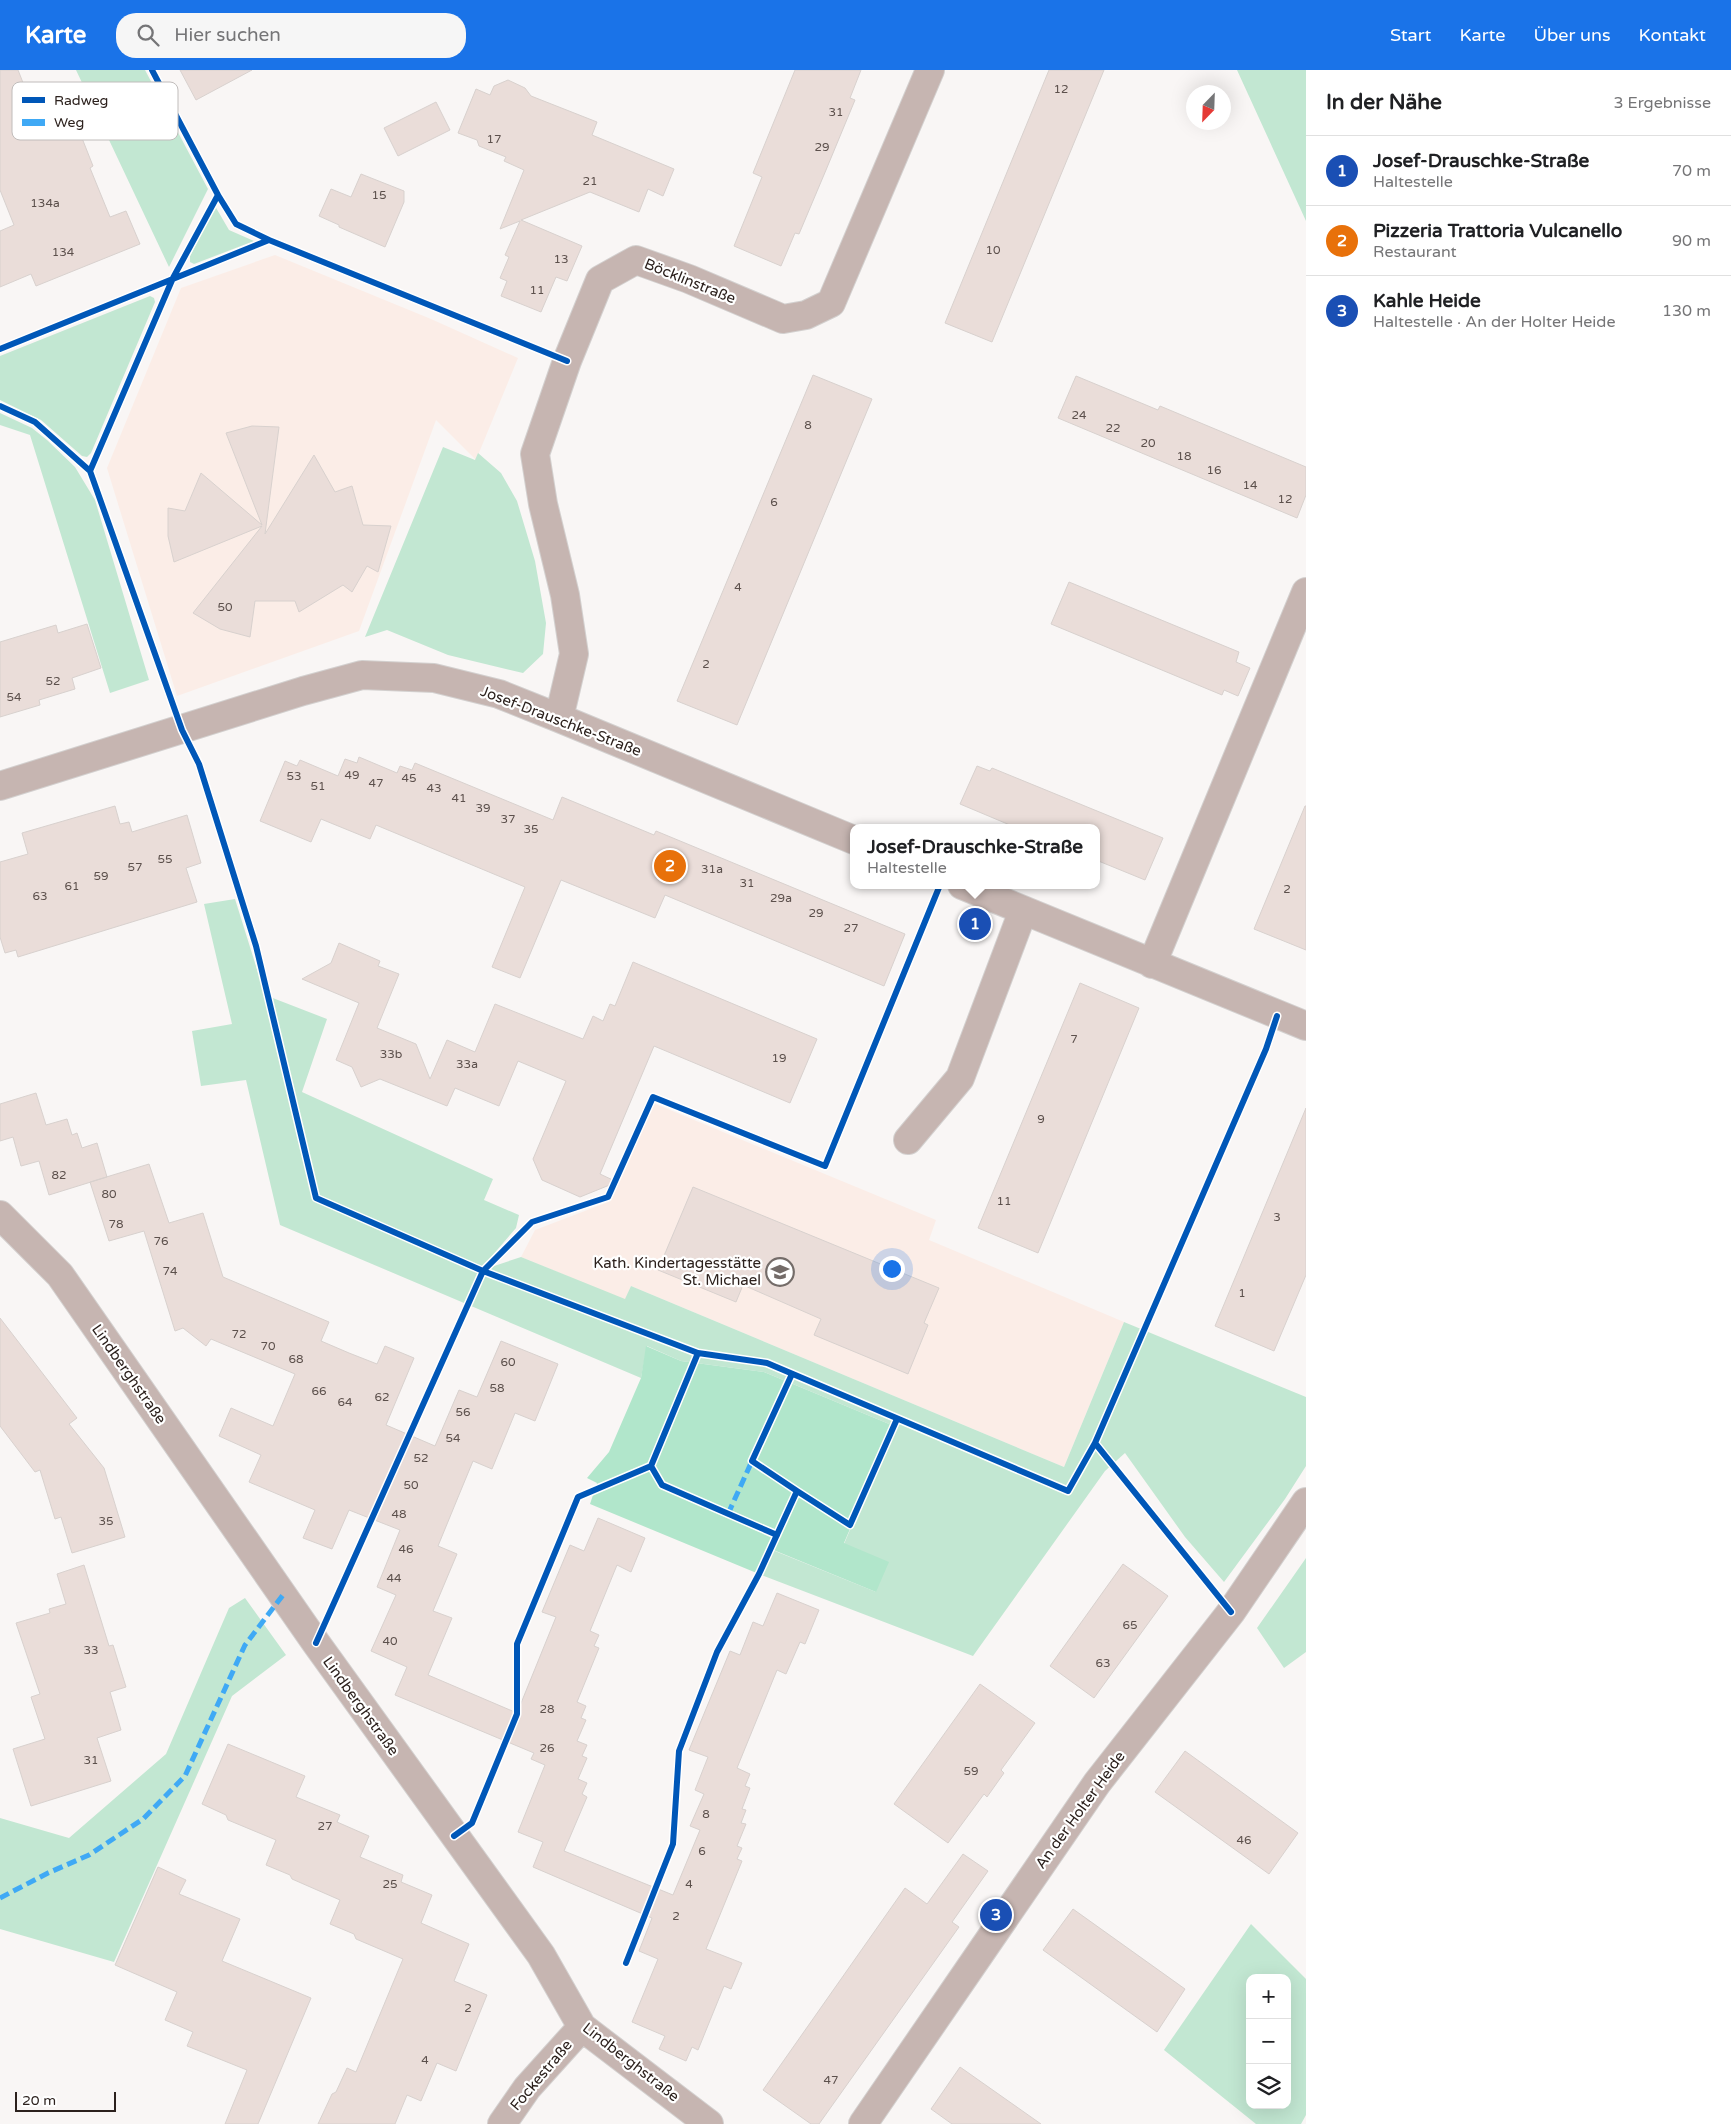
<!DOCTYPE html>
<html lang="de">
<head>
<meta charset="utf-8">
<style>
	body { margin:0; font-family:"Varela Round",sans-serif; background:#f6f6f6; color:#202124 }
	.controls { position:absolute; right:15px; bottom:15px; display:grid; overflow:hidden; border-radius:10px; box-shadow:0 5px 20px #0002 }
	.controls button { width:45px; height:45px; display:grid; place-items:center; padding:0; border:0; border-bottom:1px solid #e0e0e0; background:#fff; color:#202124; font:25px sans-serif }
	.compass { position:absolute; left:1186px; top:15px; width:45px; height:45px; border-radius:50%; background:#fff; box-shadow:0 5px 20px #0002; rotate:203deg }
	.scale { position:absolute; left:15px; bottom:12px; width:101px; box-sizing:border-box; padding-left:5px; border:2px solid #2c211d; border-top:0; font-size:14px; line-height:18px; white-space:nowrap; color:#2c211d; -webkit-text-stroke:4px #fff; paint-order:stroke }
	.you { position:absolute; left:891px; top:1198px; width:18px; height:18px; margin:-12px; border:4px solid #fff; border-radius:50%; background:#1a73e8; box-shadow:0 0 0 8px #1a73e833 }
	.badge { display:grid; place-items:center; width:32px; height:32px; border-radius:50%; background:#1a73e8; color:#fff; font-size:16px; font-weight:700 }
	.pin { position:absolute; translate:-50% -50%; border:2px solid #fff; box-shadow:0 1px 5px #0006 }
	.popup { position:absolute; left:850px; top:754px; width:250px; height:65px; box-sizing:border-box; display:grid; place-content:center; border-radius:10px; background:#fff; filter:drop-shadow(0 1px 4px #0005); font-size:16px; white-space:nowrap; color:#757577 }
	.popup b { font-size:19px; color:#202124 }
	.popup::after { content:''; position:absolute; left:50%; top:100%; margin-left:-10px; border:10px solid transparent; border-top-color:#fff }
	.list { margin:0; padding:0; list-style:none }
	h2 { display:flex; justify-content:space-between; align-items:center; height:65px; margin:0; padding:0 20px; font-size:21px }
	h2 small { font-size:16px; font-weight:400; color:#757577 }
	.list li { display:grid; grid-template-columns:32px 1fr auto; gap:15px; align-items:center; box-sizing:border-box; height:70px; padding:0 20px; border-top:1px solid #e0e0e0 }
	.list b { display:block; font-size:19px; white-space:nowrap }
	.list p { margin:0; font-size:16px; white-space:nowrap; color:#757577 }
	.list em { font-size:16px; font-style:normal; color:#757577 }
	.icon { flex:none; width:28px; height:28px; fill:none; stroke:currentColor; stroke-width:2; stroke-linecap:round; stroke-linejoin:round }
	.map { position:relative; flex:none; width:1306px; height:2054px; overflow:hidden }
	header { display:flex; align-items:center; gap:30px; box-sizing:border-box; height:70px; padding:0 25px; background:#1a73e8; color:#fff }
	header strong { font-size:24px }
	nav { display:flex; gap:28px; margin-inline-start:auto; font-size:18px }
	.search { width:350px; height:45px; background:#f6f6f6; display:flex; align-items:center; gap:12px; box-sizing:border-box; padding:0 18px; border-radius:20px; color:#757577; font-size:19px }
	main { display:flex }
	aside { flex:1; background:#fff }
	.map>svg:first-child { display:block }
	.built { fill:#fbede7 }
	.green { fill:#c2e7d2; fill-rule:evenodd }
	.forest { fill:#b1e6cb }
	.building { fill:#eaddd9; stroke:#d8d1ce }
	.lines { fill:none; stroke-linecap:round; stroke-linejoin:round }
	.minor-casing { stroke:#d3d0cf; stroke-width:30 }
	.minor { stroke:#c6b5b1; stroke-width:28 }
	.quiet { stroke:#3fa9f5; stroke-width:5; stroke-dasharray:10 5; stroke-linecap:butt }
	.cycleway-casing { stroke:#fff; stroke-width:9 }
	.cycleway { stroke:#0057b8; stroke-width:6 }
	.labels { text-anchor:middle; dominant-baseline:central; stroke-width:4.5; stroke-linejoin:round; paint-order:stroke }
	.number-label { font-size:12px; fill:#5c504c }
	.street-label { font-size:15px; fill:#2c211d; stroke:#fff }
	.poi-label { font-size:15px; fill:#2c211d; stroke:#fff; text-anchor:end }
	.key { fill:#fff; stroke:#c0bcbb; stroke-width:1 }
	.key-label { font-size:14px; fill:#2c211d }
</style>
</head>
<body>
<header>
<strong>Karte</strong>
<div class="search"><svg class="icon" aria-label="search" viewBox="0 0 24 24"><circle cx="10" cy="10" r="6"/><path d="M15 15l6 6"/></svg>Hier suchen</div>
<nav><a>Start</a><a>Karte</a><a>Über uns</a><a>Kontakt</a></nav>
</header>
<main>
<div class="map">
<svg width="1306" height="2054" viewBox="0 0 1306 2054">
	<rect width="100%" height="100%" fill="#f9f6f5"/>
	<!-- built -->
	<path class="built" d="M 275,185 L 431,249 L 518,288 L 476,390 L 436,350 L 359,561 L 177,626 L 107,398 L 181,218 Z
		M 653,1033 L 936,1150 L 929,1170 L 1124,1252 L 1064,1397 L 631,1216 L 625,1230 L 521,1187 L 535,1160 L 611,1131 Z"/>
	<!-- green -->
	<path class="green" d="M 76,0 L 145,0 L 208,119 L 169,197 Z
		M 1237,0 L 1306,0 L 1306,151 Z
		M 215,136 L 229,160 L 254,171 L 194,194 L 190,192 L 190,186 Z
		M 150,226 L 154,228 L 155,232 L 91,383 L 87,387 L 82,386 L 41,350 L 0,330 L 0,286 Z
		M 0,343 L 32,358 L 47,370 L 75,397 L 95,430 L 149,610 L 110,623 L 30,365 L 0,355 Z
		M 443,377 L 475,390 L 478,383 L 501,403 L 517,431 L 535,491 L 546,553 L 543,584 L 523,603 L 448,585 L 387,560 L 365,567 Z
		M 235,829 L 265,925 L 327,949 L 302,1022 L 493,1109 L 484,1130 L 519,1145 L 516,1158 L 479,1201 L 521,1187 L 625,1229 L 631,1216 L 1064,1397 L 1124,1252 L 1306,1327 L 1306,1396 L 1285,1429 L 1224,1512 L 1185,1467 L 1125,1383 L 1105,1401 L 973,1586 L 759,1504 L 770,1479 L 876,1522 L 844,1474 L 894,1356 L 764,1302 L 681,1291 L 647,1276 L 641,1308 L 280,1155 L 246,1010 L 201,1016 L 192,961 L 232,954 L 204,834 Z
		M 1306,1488 L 1306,1582 L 1284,1598 L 1257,1558 Z
		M 245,1528 L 286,1585 L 232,1626 L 114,1892 L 0,1859 L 0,1748 L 69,1768 L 166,1684 L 229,1538 Z
		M 1251,1854 L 1306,1909 L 1306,2045 L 1301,2054 L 1256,2054 L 1164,1980 ZM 1250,1908 L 1287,1908 L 1287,2035 L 1250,2035 Z"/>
	<!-- forest -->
	<path class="forest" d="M 646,1276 L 681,1291 L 764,1302 L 894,1356 L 844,1473 L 889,1492 L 876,1522 L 771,1479 L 759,1504 L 590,1434 L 597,1413 L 587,1408 L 609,1382 L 641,1308 Z"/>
	<!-- building -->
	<path class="building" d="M 0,0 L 18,0 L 33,38 L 65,25 L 93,96 L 90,98 L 110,147 L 126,141 L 140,174 L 36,216 L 31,204 L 0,217 L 0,161 L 14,155 L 0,120 Z
		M 180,0 L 252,0 L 196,30 Z
		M 795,0 L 861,0 L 850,28 L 855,30 L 826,100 L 799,164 L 795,163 L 781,196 L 734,176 L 762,107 L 753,103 Z
		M 1049,0 L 1104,0 L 992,272 L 945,253 Z
		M 508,10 L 525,18 L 531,26 L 597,52 L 592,65 L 674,99 L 663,126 L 648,119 L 639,142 L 590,122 L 521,150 L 582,176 L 567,211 L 556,207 L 541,242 L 501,226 L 507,211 L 500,208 L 509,187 L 505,185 L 520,151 L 500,159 L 524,100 L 504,91 L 506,87 L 479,76 L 477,70 L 458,63 L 476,19 L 490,25 L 494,16 Z
		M 436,32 L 450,60 L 398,86 L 384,58 Z
		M 361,104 L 404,121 L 404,132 L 385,177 L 339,157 L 339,155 L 319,146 L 331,119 L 351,127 Z
		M 813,305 L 872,329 L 737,655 L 677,631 Z
		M 1076,306 L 1158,340 L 1160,336 L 1306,397 L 1306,425 L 1297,448 L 1058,348 Z
		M 252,356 L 279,357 L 265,464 L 314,385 L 335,422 L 352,416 L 363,455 L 391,456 L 378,502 L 367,496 L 352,522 L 343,515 L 299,542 L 295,531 L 255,531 L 250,567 L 220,559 L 193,543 L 262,456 L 174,492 L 168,466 L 168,438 L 185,441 L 201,403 L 262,455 L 226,363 Z
		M 1069,512 L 1239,582 L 1236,592 L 1250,598 L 1238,626 L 1224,620 L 1222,625 L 1051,554 Z
		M 87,554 L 101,598 L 72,608 L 75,619 L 39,630 L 40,635 L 0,647 L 0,572 L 56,555 L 58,563 Z
		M 359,687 L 397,703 L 400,696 L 412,700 L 415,693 L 553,750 L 562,727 L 654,765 L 656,761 L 905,864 L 884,916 L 665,825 L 655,848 L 561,810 L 520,908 L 492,897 L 525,817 L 376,755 L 370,769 L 321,749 L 311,772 L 260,751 L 285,691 L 297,696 L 300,690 L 338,706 L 345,689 L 357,693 Z
		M 977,696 L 990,701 L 992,698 L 1163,768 L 1145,810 L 1096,790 L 1096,758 L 1017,758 L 960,734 Z
		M 115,736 L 120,754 L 129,752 L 132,762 L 187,745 L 201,793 L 186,798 L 197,832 L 18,887 L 16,880 L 5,883 L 0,867 L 0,792 L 28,784 L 22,763 Z
		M 1305,736 L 1306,736 L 1306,880 L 1254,859 Z
		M 339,873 L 380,891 L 378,896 L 399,904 L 377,958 L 416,974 L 430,1009 L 447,970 L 475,982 L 495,934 L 583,969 L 593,946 L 603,951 L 610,934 L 615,936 L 633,892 L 817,969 L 790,1033 L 654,976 L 600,1104 L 617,1112 L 580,1127 L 542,1110 L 533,1089 L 566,1011 L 518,991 L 499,1036 L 455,1018 L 447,1036 L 380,1009 L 361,1017 L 352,997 L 336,990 L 359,933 L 302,909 L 331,893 Z
		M 1080,913 L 1139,938 L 1038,1183 L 978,1158 Z
		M 36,1023 L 46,1055 L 67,1049 L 72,1065 L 77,1063 L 82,1078 L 97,1073 L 107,1107 L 49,1125 L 39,1091 L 21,1096 L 13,1067 L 0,1071 L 0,1034 Z
		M 1306,1038 L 1306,1205 L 1274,1281 L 1215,1256 Z
		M 149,1094 L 169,1153 L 203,1143 L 223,1207 L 329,1252 L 321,1271 L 349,1283 L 377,1294 L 385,1276 L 414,1288 L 386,1355 L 435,1376 L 459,1320 L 477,1327 L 501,1271 L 558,1294 L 535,1351 L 515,1343 L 492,1399 L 473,1391 L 461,1420 L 438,1476 L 457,1484 L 433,1541 L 452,1548 L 428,1605 L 517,1643 L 556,1547 L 542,1542 L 570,1475 L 584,1481 L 598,1448 L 645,1468 L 631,1502 L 617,1495 L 590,1561 L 599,1565 L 594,1576 L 599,1578 L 577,1632 L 586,1636 L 581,1648 L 586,1650 L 577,1671 L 587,1675 L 582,1686 L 587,1688 L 578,1709 L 587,1713 L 582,1724 L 587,1727 L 564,1781 L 673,1825 L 700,1760 L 690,1756 L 704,1724 L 695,1720 L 708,1687 L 689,1680 L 730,1581 L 740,1585 L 753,1552 L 763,1556 L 777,1523 L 819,1540 L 805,1574 L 800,1572 L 786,1604 L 777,1600 L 737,1698 L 750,1704 L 745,1716 L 750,1718 L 742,1739 L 746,1740 L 741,1753 L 746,1754 L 737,1776 L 742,1778 L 737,1789 L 742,1791 L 706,1879 L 742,1893 L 731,1919 L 724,1916 L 698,1980 L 692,1977 L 686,1991 L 659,1979 L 665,1966 L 632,1952 L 658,1889 L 639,1881 L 652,1848 L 533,1797 L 543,1772 L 518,1762 L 545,1695 L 531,1689 L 534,1683 L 395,1625 L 407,1597 L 371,1581 L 396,1525 L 377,1517 L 400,1460 L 349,1440 L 332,1479 L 303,1468 L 315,1440 L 249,1412 L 261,1385 L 219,1366 L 231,1338 L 273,1356 L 295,1304 L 211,1269 L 206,1276 L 183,1258 L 175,1261 L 144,1161 L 109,1171 L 90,1112 Z
		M 693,1117 L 939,1218 L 924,1253 L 928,1255 L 908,1304 L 814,1265 L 821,1249 L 743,1215 L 736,1232 L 658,1200 Z
		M 0,1248 L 77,1348 L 69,1354 L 104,1398 L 125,1467 L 72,1483 L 61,1447 L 55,1449 L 40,1400 L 35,1402 L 0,1356 Z
		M 1123,1494 L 1168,1526 L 1094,1628 L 1050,1596 Z
		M 84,1495 L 109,1576 L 113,1575 L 126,1617 L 110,1622 L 121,1660 L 97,1668 L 111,1711 L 31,1736 L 13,1679 L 45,1669 L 31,1627 L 40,1624 L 16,1553 L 50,1543 L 49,1539 L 66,1534 L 57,1504 Z
		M 980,1614 L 1035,1653 L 1001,1700 L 1004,1703 L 987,1727 L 984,1724 L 948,1773 L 894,1734 Z
		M 228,1674 L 305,1706 L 296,1727 L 340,1745 L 337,1752 L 369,1766 L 360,1787 L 403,1805 L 401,1812 L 432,1825 L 421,1853 L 469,1874 L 454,1911 L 487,1925 L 456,2001 L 437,1993 L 421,2031 L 407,2025 L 395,2054 L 318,2054 L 332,2024 L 336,2022 L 347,1998 L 356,2002 L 403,1889 L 356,1869 L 354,1864 L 330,1854 L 340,1830 L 292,1809 L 290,1805 L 266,1795 L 276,1770 L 228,1750 L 226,1745 L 202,1734 Z
		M 1185,1681 L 1298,1763 L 1269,1804 L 1155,1722 Z
		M 963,1784 L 988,1801 L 952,1852 L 959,1857 L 819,2054 L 811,2054 L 763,2020 L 905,1818 L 927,1834 Z
		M 158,1797 L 186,1810 L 179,1824 L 240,1849 L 222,1891 L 311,1928 L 258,2054 L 225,2054 L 247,2000 L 187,1976 L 193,1962 L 165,1950 L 177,1922 L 115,1895 Z
		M 1073,1839 L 1185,1919 L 1157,1962 L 1043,1880 Z
		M 960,1997 L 1041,2054 L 952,2054 L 931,2039 Z"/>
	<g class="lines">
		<defs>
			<path id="minor" d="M 559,648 L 574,584 L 565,525 L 543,434 L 535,384 L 567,291 L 600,210 L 636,190 L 689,209 L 783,249 L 806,245 L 831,233 L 930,0
				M 0,716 L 303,621 L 362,605 L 434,608 L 499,624 L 559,648 L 854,770
				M 962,815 L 1306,956
				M 1152,894 L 1306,522
				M 908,1070 L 960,1008 L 1023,841
				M 0,1145 L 60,1205 L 316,1573 L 541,1885 L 582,1957 L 709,2054
				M 502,2054 L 527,2018 L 582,1957
				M 863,2054 L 1097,1713 L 1231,1542 L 1306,1432"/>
		</defs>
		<!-- minor casing -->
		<use href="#minor" class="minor-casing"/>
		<!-- minor -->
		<use href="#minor" class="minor"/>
		<!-- quiet -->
		<path class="quiet" d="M 728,1444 L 752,1391
			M 0,1828 L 48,1803 L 89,1785 L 143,1749 L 185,1706 L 245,1575 L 283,1525"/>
		<defs>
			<path id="cycleway" d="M 218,125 L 236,154 L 269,170
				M 0,279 L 269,170 L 567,291
				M 0,336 L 35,352 L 90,401 L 182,660 L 199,694 L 256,876 L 316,1128 L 483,1201 L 698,1283 L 767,1293 L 1068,1421 L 1095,1373 L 1231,1542
				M 90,401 L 173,208 L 218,125 L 152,0
				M 1095,1373 L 1266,979 L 1277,946
				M 651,1396 L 662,1415 L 777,1465
				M 797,1421 L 850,1455 L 897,1349
				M 316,1573 L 483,1201 L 532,1152 L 608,1127 L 653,1027 L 825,1096 L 940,815
				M 454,1766 L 472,1753 L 517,1644 L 517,1574 L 578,1427 L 651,1396 L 698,1283
				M 626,1893 L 673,1774 L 679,1681 L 717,1582 L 759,1504 L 797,1421 L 752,1391 L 792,1304"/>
		</defs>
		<!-- cycleway casing -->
		<use href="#cycleway" class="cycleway-casing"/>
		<!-- cycleway -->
		<use href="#cycleway" class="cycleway"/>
	</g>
	<!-- icons -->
	<defs>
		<symbol id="school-ring" viewBox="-11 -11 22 22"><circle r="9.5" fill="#fff" stroke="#746c69" stroke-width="1.5"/><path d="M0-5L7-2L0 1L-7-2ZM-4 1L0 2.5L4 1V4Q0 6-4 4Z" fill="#746c69"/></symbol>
	</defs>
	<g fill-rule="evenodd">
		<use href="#school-ring" x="764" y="1186" width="32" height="32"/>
	</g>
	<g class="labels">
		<!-- number labels -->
		<g class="number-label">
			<text x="1061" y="19">12</text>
			<text x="836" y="42">31</text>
			<text x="494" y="69">17</text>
			<text x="822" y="77">29</text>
			<text x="590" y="111">21</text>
			<text x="379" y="125">15</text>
			<text x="45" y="133">134a</text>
			<text x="993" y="180">10</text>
			<text x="63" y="182">134</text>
			<text x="561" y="189">13</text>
			<text x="537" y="220">11</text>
			<text x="1079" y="345">24</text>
			<text x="808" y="355">8</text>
			<text x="1113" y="358">22</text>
			<text x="1148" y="373">20</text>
			<text x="1184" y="386">18</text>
			<text x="1214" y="400">16</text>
			<text x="1250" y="415">14</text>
			<text x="1285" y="429">12</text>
			<text x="774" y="432">6</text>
			<text x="738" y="517">4</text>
			<text x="225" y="537">50</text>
			<text x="706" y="594">2</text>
			<text x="53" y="611">52</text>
			<text x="14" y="627">54</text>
			<text x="352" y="705">49</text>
			<text x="294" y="706">53</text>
			<text x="409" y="708">45</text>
			<text x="376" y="713">47</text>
			<text x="318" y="716">51</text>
			<text x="434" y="718">43</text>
			<text x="459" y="728">41</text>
			<text x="483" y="738">39</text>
			<text x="508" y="749">37</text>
			<text x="531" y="759">35</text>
			<text x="165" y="789">55</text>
			<text x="135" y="797">57</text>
			<text x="712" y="799">31a</text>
			<text x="101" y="806">59</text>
			<text x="747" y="813">31</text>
			<text x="72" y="816">61</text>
			<text x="1287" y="819">2</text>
			<text x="40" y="826">63</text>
			<text x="781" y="828">29a</text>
			<text x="816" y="843">29</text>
			<text x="851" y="858">27</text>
			<text x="1074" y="969">7</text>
			<text x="391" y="984">33b</text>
			<text x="779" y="988">19</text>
			<text x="467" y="994">33a</text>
			<text x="1041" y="1049">9</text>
			<text x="59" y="1105">82</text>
			<text x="109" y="1124">80</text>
			<text x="1004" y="1131">11</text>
			<text x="1277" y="1147">3</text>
			<text x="116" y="1154">78</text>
			<text x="161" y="1171">76</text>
			<text x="170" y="1201">74</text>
			<text x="1242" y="1223">1</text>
			<text x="239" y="1264">72</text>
			<text x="268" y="1276">70</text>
			<text x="296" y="1289">68</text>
			<text x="508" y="1292">60</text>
			<text x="497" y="1318">58</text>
			<text x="319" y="1321">66</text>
			<text x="382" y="1327">62</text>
			<text x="345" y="1332">64</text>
			<text x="463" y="1342">56</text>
			<text x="453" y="1368">54</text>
			<text x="421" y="1388">52</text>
			<text x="411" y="1415">50</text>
			<text x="399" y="1444">48</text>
			<text x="106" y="1451">35</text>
			<text x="406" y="1479">46</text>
			<text x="394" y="1508">44</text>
			<text x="1130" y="1555">65</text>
			<text x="390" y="1571">40</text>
			<text x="91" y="1580">33</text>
			<text x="1103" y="1593">63</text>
			<text x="547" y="1639">28</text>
			<text x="547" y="1678">26</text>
			<text x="91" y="1690">31</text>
			<text x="971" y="1701">59</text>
			<text x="706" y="1744">8</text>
			<text x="325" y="1756">27</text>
			<text x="1244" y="1770">46</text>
			<text x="702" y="1781">6</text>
			<text x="390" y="1814">25</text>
			<text x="689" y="1814">4</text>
			<text x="676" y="1846">2</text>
			<text x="468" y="1938">2</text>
			<text x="425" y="1990">4</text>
			<text x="831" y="2010">47</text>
		</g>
		<!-- street labels -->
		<g class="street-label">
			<text transform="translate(690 211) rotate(22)">Böcklinstraße</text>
			<text transform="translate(561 651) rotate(21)">Josef-Drauschke-Straße</text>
			<text transform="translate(129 1304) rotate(55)">Lindberghstraße</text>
			<text transform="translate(361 1636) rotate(54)">Lindberghstraße</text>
			<text transform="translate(1080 1740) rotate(-54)">An der Holter Heide</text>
			<text transform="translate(631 1992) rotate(38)">Lindberghstraße</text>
			<text transform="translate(541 2005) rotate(-50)">Fockestraße</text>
		</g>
		<!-- poi labels -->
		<g class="poi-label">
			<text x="761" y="1193">Kath. Kindertagesstätte<tspan x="761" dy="17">St. Michael</tspan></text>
		</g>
	</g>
	<!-- legend -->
	<rect x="12" y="12" width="166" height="58" rx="8" class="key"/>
	<rect x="22" y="27" width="23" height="6" fill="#0057b8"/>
	<rect x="22" y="49" width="23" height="7" fill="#3fa9f5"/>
	<g class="key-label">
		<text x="54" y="35">Radweg</text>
		<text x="54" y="57">Weg</text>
	</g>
</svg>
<div class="controls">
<button>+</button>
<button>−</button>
<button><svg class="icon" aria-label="layers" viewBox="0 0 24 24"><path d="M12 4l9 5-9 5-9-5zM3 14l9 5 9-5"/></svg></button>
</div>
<svg class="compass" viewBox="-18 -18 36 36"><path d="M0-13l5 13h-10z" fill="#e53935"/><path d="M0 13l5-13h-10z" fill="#757577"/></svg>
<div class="scale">20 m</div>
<div class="you"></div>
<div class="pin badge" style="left:975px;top:854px;background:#1a4fb4">1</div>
<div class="popup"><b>Josef-Drauschke-Straße</b>Haltestelle</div>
<div class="pin badge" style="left:670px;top:796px;background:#e8710a">2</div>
<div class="pin badge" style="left:996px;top:1845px;background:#1a4fb4">3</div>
</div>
<aside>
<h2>In der Nähe<small>3 Ergebnisse</small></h2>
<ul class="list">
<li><span class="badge" style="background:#1a4fb4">1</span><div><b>Josef-Drauschke-Straße</b><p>Haltestelle</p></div><em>70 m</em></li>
<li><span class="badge" style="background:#e8710a">2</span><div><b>Pizzeria Trattoria Vulcanello</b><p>Restaurant</p></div><em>90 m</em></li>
<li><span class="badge" style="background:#1a4fb4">3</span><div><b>Kahle Heide</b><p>Haltestelle · An der Holter Heide</p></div><em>130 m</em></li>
</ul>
</aside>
</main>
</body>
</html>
